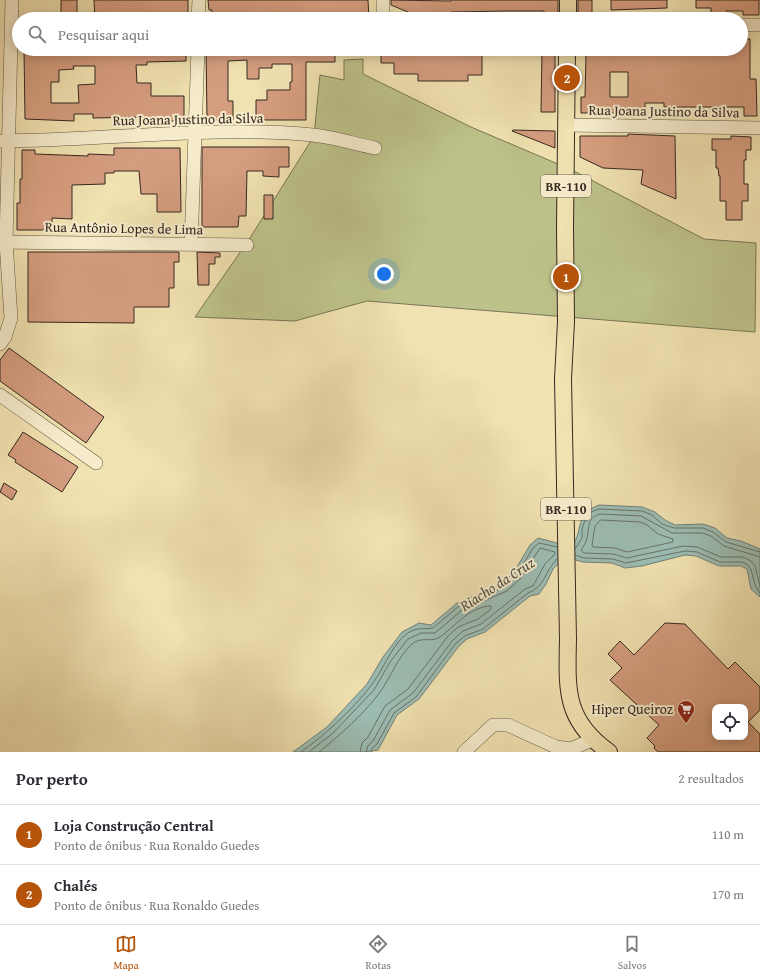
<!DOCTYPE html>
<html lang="pt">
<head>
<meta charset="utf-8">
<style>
	body { margin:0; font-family:"Gentium Book Plus",serif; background:#f2f2f3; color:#2b2b33 }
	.controls { position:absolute; right:12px; bottom:12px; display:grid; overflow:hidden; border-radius:8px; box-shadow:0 2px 10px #0003 }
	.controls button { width:36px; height:36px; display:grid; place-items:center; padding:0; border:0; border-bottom:1px solid #e1e1e2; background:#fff; color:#2b2b33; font:20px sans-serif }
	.you { position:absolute; left:384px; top:274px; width:14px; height:14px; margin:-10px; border:3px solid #fff; border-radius:50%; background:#1a73e8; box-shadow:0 0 0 6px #1a73e833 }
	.badge { display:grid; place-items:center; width:26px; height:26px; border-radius:50%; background:#b45309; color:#fff; font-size:13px; font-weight:700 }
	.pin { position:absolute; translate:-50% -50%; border:2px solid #fff; box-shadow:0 1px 4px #0006 }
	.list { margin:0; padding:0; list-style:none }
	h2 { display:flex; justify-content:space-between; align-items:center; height:52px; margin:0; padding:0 16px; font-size:17px }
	h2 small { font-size:13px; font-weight:400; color:#7c7c81 }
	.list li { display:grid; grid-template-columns:26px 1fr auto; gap:12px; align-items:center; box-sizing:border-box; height:60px; padding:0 16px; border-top:1px solid #e1e1e2 }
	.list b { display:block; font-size:15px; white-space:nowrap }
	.list p { margin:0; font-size:13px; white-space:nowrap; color:#7c7c81 }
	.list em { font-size:13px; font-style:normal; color:#7c7c81 }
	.icon { flex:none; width:22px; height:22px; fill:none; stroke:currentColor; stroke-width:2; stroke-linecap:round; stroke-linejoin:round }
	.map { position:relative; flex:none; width:760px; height:752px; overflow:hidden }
	.search { position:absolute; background:#fff; box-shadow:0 2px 10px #0003; left:12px; right:12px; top:12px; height:44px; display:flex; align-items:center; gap:10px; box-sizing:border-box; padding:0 14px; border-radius:22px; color:#7c7c81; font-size:15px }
	.sheet { height:172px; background:#fff }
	nav { display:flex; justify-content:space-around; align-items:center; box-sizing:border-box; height:56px; border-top:1px solid #e1e1e2; background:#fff; font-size:11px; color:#7c7c81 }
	nav a { display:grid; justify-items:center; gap:2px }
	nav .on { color:#b45309 }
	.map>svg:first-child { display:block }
	.green { fill:#bdc28a; stroke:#797556 }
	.water { fill:#9cbdb3; stroke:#738179 }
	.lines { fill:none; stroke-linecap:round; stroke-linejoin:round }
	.shore { stroke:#68726a; stroke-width:1 }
	.building { fill:#d59d7f; stroke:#352821; fill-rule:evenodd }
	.minor-casing { stroke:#645645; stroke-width:14 }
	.major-casing { stroke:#352821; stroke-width:18 }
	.minor { stroke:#f6eccc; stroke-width:13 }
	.major { stroke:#f1e2b1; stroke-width:16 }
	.labels { text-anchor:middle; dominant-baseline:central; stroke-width:4; stroke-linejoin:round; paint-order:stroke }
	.shield { fill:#f6eccc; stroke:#6f6354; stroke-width:1 }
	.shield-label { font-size:13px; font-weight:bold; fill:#352821 }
	.street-label { font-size:14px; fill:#352821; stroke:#f6eccc }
	.poi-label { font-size:14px; fill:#352821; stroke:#f6eccc; text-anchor:end }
	.water-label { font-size:15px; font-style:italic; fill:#4f4d46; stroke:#f6eccc }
</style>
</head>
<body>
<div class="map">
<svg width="760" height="752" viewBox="0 0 760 752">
	<rect width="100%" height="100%" fill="#f1e2b1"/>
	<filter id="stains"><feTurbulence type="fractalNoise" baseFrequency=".005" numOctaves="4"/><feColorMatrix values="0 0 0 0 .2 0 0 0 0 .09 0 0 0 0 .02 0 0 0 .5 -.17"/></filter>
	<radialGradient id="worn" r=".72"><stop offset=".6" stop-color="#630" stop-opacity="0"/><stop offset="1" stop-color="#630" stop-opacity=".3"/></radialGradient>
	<!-- green -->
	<path class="green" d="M 363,59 L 363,74 L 471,127 L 572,170 L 704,239 L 756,243 L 755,332 L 367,301 L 295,321 L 195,317 L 248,241 L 314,136 L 320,75 L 344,80 L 344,60 Z"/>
	<!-- water -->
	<path class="water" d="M 599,505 L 642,507 L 655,512 L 665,520 L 675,525 L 703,524 L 715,528 L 727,538 L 741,541 L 760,549 L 760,597 L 751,589 L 747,569 L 741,566 L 719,566 L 696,556 L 685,555 L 642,566 L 625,568 L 612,563 L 583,562 L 572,559 L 560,562 L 553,569 L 546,584 L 539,594 L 530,596 L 485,632 L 467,639 L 459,646 L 419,699 L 397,715 L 378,750 L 365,752 L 293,752 L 327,727 L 367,684 L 383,657 L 402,632 L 419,623 L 431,625 L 457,603 L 502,584 L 514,572 L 530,545 L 538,538 L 572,547 C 584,529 574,514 599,505 Z"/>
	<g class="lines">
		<!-- shore -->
		<path class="shore" d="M 601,520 L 640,522 L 647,525 L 658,534 L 673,539 L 673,542 L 627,552 L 615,548 L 593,547 L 592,545 L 595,526 Z
			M 575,549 L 582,538 L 582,529 L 585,520 L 591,512 L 599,509 L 642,511 L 652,515 L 662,524 L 674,528 L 703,528 L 713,532 L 726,542 L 760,552
			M 575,555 L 584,558 L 613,559 L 626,563 L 685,551 L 697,552 L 720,562 L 742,562 L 748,565 C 755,574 752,585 760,593
			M 760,557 L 724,546 L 711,536 L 702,533 L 672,533 L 641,516 L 600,514 C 586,518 590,527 587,538 C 586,543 583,547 581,550 L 584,553 L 613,554 L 627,558 L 683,546 L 697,547 L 721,557 L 743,557 L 751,561 L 755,566 L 760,586
			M 301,752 C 325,735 352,710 370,687 C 383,671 389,650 404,636 C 415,626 422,630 433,628 L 459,606 L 504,587 L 517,575 L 533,548 L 539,543 L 557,547
			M 309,752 L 333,733 L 374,690 L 390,662 L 408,639 L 421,633 L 435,633 L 462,610 L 507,591 L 521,578 L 540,548 L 555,552 L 555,554 L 545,564 L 533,586 L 525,589 L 481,624 L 463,631 L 453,640 L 413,693 L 390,710 L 373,741 L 368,746 L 366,752
			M 319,752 C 338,737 366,712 380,692 C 391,677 397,658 412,644 C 421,636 431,643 440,637 C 455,626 471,606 491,606 L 491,609 L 478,619 L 458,627 L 448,636 L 408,689 L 385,706 L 368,737 L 362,743 L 360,752
			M 371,752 L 372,748 L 377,744 L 394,713 L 416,697 L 456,643 L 465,636 L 483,629 L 528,593 C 546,586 544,572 557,559"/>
	</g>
	<!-- building -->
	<path class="building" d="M 61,0 L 77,0 L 77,18 L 61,18 Z
		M 94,0 L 188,0 L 188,19 L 95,19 Z
		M 208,0 L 368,0 L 369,19 L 212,19 L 212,10 L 209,10 Z
		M 391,0 L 451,1 L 451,0 L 558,0 L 558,18 L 544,17 L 544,11 L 507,11 L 451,12 L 451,18 L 420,17 L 391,5 Z
		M 578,0 L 592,0 L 592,17 L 578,17 Z
		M 611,0 L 667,0 L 667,8 L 611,10 Z
		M 696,0 L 759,0 L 759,15 L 743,15 L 743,11 L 726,11 L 726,14 L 711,14 L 711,8 L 696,8 Z
		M 741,39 L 750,39 L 750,79 L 756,79 L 757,116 L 744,116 L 744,107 L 664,107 L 664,103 L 645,103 L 645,113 L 581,113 L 581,97 L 585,97 L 586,55 L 613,55 L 613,49 L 741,49 ZM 610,72 L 628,72 L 628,97 L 610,97 Z
		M 24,49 L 186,49 L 186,61 L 147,62 L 147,65 L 136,65 L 137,83 L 151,83 L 151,96 L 184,96 L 184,121 L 143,121 L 143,117 L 93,118 L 93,114 L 74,114 L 74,121 L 25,119 ZM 73,66 L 95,66 L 95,84 L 78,85 L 79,103 L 51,103 L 51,82 L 59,82 L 59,70 L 74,69 Z
		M 206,49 L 335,49 L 335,62 L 306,62 L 306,120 L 256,120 L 256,100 L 267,100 L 267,90 L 290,90 L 290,82 L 292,82 L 292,64 L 272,64 L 272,68 L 259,68 L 259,79 L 247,79 L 247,60 L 228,61 L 228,101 L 233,101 L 233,120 L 207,120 Z
		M 381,49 L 482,49 L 482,75 L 468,75 L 468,81 L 418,81 L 418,74 L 394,74 L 394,63 L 381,63 Z
		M 542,49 L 555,49 L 555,112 L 541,112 Z
		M 513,130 L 555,131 L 555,148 L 512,131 Z
		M 628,134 L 675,136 L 676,199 L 641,184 L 643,170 L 603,168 L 580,157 L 580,136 L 628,136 Z
		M 731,136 L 751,137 L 751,150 L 746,150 L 746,160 L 744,160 L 744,184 L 748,184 L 748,201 L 742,201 L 742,220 L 726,220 L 726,201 L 720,201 L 720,176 L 719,176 L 718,168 L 716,168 L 716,150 L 712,150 L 712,139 L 731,139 Z
		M 202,147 L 289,147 L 289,167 L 279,167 L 279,177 L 263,176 L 263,171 L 247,171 L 246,216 L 239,216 L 238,227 L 202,227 Z
		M 114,148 L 180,148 L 181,212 L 157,212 L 157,194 L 141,194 L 139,171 L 114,171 L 114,173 L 105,173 L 105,184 L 72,185 L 72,219 L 52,218 L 52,230 L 17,230 L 17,203 L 20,203 L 20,179 L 22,179 L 22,150 L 35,150 L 35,154 L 88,156 L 88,154 L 114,155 Z
		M 264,195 L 273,195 L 273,219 L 264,219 Z
		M 28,252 L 179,252 L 179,262 L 174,262 L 174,288 L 169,288 L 169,307 L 134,307 L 134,323 L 28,322 Z
		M 197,252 L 220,253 L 220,257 L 215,257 L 215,264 L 209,264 L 209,285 L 198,285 Z
		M 9,348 L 104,417 L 86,443 L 0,381 L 0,360 Z
		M 23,432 L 78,467 L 62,492 L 15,462 L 16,460 L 8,455 Z
		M 4,483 L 17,491 L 12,500 L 0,492 Z
		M 665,623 L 685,624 L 728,669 L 735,662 L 760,687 L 760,710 L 748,722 L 760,734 L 760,752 L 658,752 L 654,748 L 655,746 L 647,738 L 659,725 L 610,680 L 622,668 L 608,654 L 620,641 L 634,655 ZM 715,707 L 745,707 L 745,737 L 715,737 Z"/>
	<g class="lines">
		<defs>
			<path id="minor" d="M 198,19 L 199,0
				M 383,19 L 383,0
				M 741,25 L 760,25
				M 567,125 L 760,128
				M 0,141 C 104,141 209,125 313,135 C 333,137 355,144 375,148
				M 0,242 L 247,245
				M 191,245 L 198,49
				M 0,344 L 5,337 L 11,318 L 6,242 L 12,0
				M 0,395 L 96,463
				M 464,752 L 493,725 L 508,725 L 556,747 L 571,749 L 594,739"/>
			<path id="major" d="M 568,19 L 568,0
				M 567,49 L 565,227 L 566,322 L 563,379 L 568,639 C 567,689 564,720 609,752"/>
		</defs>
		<!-- minor casing -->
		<use href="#minor" class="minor-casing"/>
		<!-- major casing -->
		<use href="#major" class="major-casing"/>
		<!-- minor -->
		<use href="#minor" class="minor"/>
		<!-- major -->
		<use href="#major" class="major"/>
	</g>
	<!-- icons -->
	<defs>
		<symbol id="supermarket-pin" viewBox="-11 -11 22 30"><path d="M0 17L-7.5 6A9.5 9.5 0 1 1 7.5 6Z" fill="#8f2418" stroke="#f6eccc"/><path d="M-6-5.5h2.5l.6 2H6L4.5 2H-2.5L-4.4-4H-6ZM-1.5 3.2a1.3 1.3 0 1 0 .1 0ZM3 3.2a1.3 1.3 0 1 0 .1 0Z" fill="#fff"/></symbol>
	</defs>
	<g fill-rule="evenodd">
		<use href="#supermarket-pin" x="676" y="699" width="20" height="27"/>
	</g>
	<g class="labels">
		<!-- shield labels -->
		<g class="shield">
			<rect x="541" y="175" width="50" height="22" rx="3"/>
			<rect x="541" y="498" width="50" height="22" rx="3"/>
		</g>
		<g class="shield-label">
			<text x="566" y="186">BR-110</text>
			<text x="566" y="509">BR-110</text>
		</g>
		<!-- street labels -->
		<g class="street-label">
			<text transform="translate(664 111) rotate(1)">Rua Joana Justino da Silva</text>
			<text transform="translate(188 119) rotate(-1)">Rua Joana Justino da Silva</text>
			<text transform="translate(124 228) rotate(1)">Rua Antônio Lopes de Lima</text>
		</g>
		<!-- poi labels -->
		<g class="poi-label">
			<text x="673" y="709">Hiper Queiroz</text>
		</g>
		<!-- water labels -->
		<g class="water-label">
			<text transform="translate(497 584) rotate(-33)">Riacho da Cruz</text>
		</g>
	</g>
	<rect width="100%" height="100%" filter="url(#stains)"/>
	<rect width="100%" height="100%" fill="url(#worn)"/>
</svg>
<div class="controls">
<button><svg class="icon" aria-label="locate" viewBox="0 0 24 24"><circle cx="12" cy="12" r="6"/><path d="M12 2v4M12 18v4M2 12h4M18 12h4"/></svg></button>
</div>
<div class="you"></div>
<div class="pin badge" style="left:566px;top:277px">1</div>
<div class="pin badge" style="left:567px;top:78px">2</div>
<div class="search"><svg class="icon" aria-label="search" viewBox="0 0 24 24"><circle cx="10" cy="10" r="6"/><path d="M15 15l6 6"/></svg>Pesquisar aqui</div>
</div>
<section class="sheet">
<h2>Por perto<small>2 resultados</small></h2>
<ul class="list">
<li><span class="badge">1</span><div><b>Loja Construção Central</b><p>Ponto de ônibus · Rua Ronaldo Guedes</p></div><em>110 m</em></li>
<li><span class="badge">2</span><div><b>Chalés</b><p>Ponto de ônibus · Rua Ronaldo Guedes</p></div><em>170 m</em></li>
</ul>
</section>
<nav>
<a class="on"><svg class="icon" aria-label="map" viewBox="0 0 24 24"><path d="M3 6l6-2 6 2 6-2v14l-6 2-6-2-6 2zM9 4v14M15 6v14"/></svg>Mapa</a>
<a><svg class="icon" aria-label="directions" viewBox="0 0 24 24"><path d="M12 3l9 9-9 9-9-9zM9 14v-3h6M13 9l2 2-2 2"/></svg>Rotas</a>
<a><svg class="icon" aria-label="saved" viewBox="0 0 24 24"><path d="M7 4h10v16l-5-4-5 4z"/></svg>Salvos</a>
</nav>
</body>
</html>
